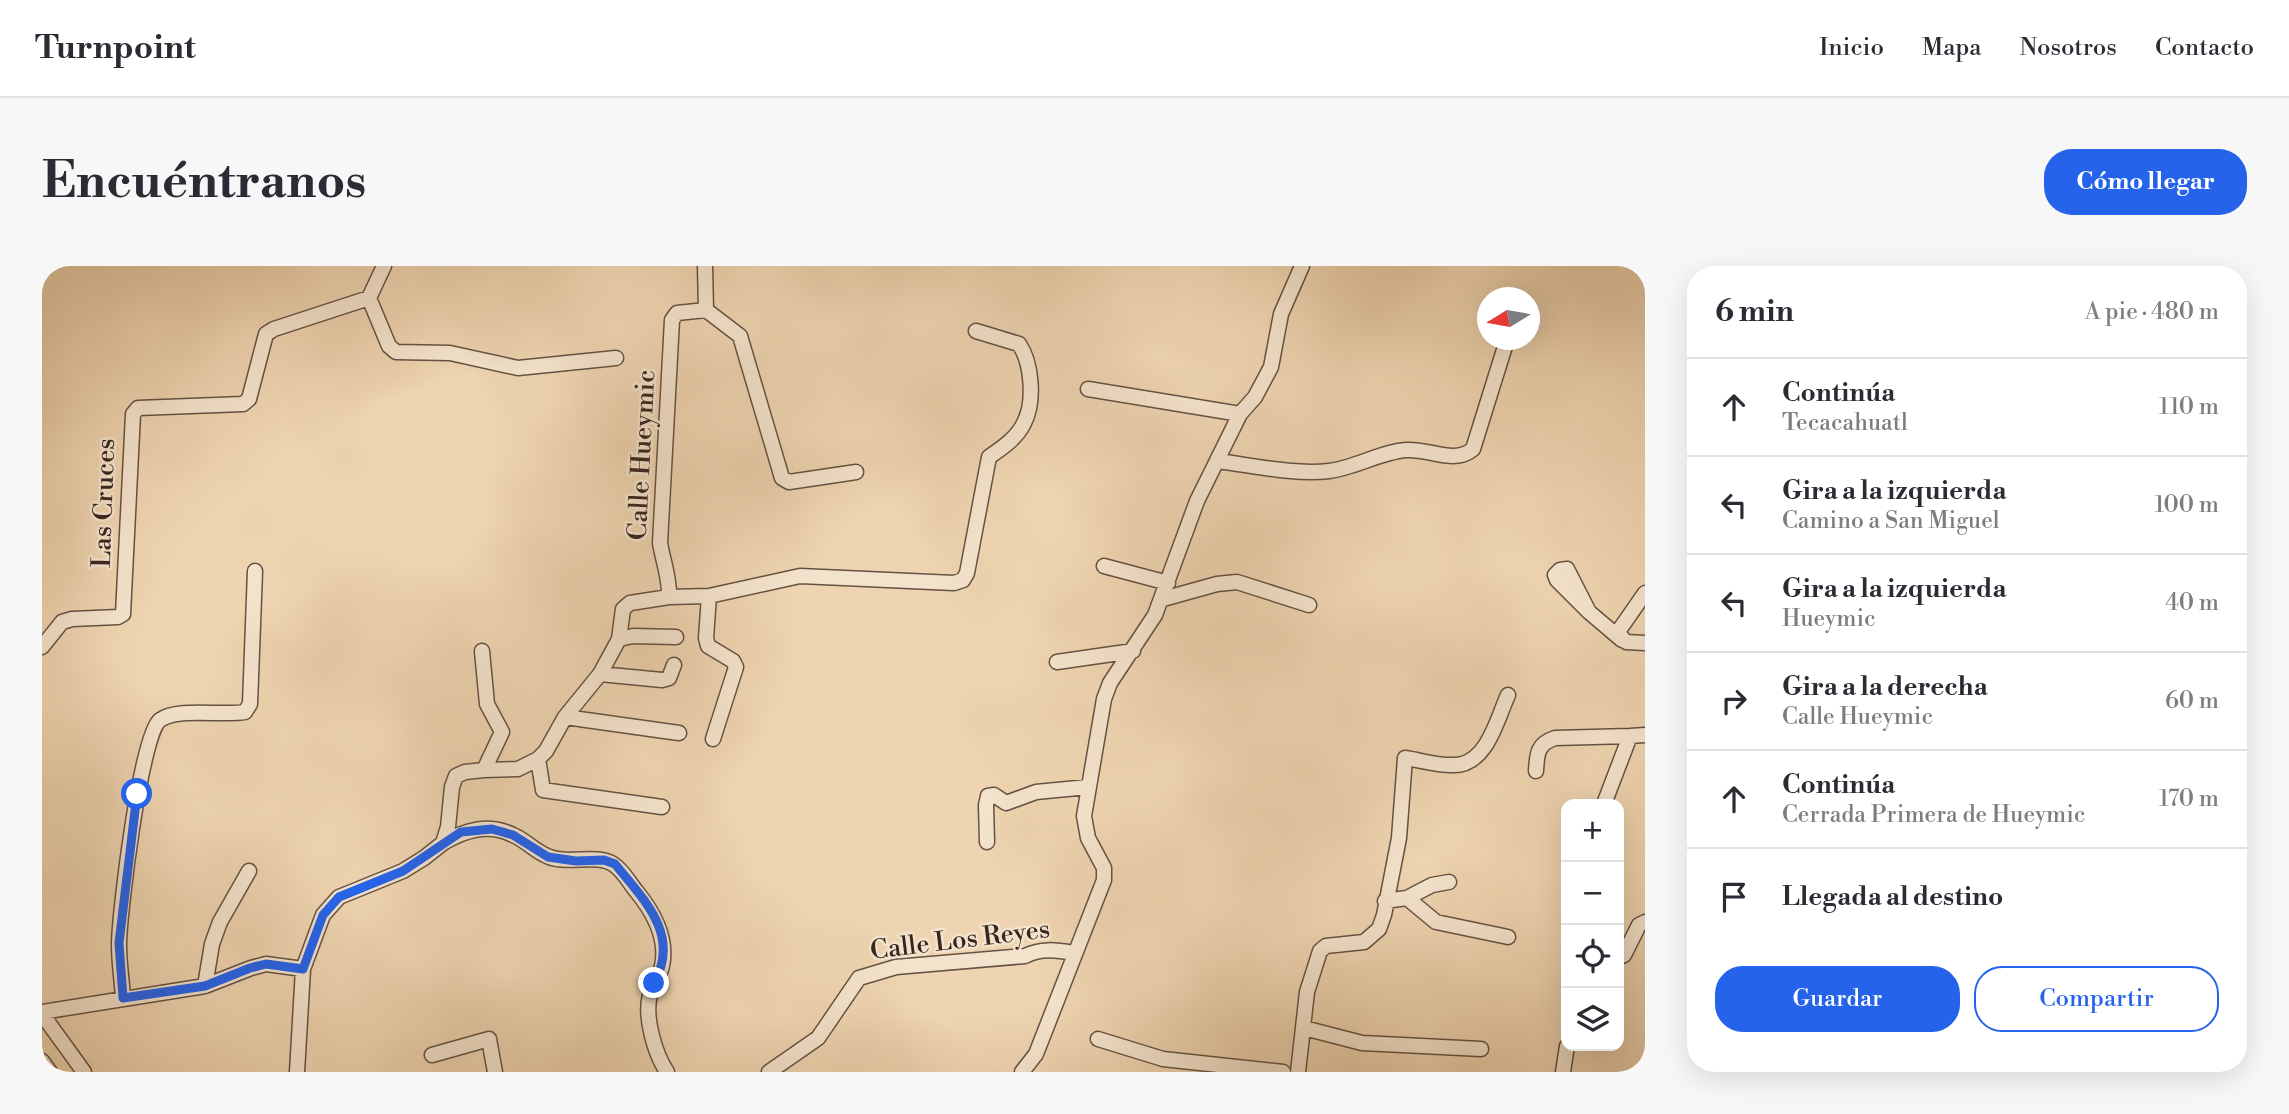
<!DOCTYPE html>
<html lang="es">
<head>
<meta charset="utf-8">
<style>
	body { margin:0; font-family:"Libre Bodoni",serif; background:#f7f7f7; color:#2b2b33 }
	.controls { position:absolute; right:21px; bottom:21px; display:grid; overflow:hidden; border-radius:14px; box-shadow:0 7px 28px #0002 }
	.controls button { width:63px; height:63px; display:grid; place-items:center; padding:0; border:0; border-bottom:2px solid #e1e1e2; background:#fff; color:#2b2b33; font:35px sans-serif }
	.compass { position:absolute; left:1435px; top:21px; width:63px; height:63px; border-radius:50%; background:#fff; box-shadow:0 7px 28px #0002; rotate:259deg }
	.stop { position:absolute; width:21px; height:21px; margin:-16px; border:5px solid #2563eb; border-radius:50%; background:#fff }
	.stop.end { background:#2563eb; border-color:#fff; box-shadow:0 2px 7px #0008 }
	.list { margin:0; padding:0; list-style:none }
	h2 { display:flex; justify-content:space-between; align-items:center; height:91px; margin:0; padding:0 28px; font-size:30px }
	h2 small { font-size:23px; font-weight:400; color:#7c7c81 }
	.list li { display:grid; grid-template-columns:46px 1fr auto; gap:21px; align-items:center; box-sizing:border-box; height:98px; padding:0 28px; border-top:2px solid #e1e1e2 }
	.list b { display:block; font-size:26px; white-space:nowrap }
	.list p { margin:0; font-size:23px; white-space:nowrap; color:#7c7c81 }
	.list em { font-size:23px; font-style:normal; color:#7c7c81 }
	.actions { display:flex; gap:14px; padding:21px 28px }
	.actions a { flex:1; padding:16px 0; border:2px solid #2563eb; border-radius:28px; text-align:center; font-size:24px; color:#2563eb }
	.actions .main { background:#2563eb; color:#fff }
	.icon { flex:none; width:38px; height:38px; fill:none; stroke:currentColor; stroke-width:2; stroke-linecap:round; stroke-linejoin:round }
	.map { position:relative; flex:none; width:1603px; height:806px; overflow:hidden; border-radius:28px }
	header { display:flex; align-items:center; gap:42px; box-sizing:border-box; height:98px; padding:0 35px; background:#fff; border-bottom:2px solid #e1e1e2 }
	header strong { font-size:33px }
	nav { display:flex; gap:38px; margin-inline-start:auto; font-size:24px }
	.intro { display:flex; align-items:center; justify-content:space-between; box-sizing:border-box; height:168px; padding:0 42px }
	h1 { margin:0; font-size:49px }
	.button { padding:18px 32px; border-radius:28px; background:#2563eb; color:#fff; font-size:24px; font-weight:700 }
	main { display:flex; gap:42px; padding:0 42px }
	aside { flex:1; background:#fff; border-radius:28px; box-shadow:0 7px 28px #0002 }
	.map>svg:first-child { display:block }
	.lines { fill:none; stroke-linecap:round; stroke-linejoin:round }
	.minor-casing { stroke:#655244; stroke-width:17 }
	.minor { stroke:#f4e3cc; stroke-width:14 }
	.route { stroke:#2563eb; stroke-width:9 }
	.labels { text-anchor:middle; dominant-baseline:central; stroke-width:5; stroke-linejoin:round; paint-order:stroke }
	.street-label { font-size:26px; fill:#372620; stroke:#f4e3cc }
</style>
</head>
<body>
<header>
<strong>Turnpoint</strong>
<nav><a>Inicio</a><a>Mapa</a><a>Nosotros</a><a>Contacto</a></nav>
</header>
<div class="intro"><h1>Encuéntranos</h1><a class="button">Cómo llegar</a></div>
<main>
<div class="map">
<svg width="1603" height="806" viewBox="0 0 1603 806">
	<rect width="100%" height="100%" fill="#eed4b0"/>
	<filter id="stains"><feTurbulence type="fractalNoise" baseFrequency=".00286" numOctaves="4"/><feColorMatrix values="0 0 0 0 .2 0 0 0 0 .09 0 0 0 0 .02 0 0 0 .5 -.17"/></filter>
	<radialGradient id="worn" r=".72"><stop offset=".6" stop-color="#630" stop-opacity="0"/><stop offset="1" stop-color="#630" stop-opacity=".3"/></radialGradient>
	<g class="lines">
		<defs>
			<path id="minor" d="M 327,32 L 347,80 L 354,86 L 408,87 L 476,102 L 574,92
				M 664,44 L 698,70 L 740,212 L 747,216 L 814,206
				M 1046,123 L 1198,148
				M 1175,195 C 1209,199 1252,209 1287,205 C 1313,202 1338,186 1364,184 C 1386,182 1413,199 1431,183 L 1465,74
				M 1062,300 L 1126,317
				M 1603,327 L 1578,363 L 1577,368 L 1584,376 L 1603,377
				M 667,330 L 664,372 L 666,380 L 691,395 L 694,401 L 671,473
				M 627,331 L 667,330 L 758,310 L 912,317 L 921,314 L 925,307 L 947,191 C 960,182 975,172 982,157 C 993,136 990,97 977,78 L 934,65
				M 1121,333 L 1175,318 L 1195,316 L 1267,339
				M 1547,346 L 1525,303 L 1518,304 L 1513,309 L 1515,314 L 1547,346 L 1580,374
				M 577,373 L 591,370 L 634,371
				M 0,381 L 20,356 L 30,353 L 76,351 L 81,348 L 91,148 L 96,142 L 201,138 L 207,133 L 224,68 L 232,63 L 327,32 L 342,0
				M 440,385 L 445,438 L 460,466 L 442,504
				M 1015,396 L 1091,385
				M 558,408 L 620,414 L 627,412 L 632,399
				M 523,451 L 637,467
				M 496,493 L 501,524 L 620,541
				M 1494,505 C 1495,488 1495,478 1513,472 L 1588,470
				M 1562,538 L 1588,470 L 1603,469
				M 945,576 L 944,539 L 946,530 L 952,529 L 964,537 L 994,526 L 1046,521
				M 401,577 C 423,564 446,557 471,569 C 483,574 492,584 503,589 C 523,600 554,587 571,598 C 581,604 588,618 595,626 C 612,647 626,672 620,700 C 618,710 611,719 608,729 C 602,751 613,788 625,806
				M 1365,632 L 1390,619 L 1407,616
				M 1343,635 L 1365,632 L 1394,656 L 1466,671
				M 1577,691 L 1582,689 L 1597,659 L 1603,656
				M 163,720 L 170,678 L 178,656 L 207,605
				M 81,732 C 80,715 77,697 77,679 C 77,649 99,467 118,454 C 135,441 181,450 203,446 L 208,438 L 213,305
				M 0,746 L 163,720 L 209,702 L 224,698 L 261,703
				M 0,748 L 42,806
				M 1262,762 L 1320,777 L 1439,783
				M 1056,773 L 1121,793 L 1241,806
				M 390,789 L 447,773 L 453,806
				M 0,795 L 8,806
				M 255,806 L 261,703 L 281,649 L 297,631 L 361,605 L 382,592 L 401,577 L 406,561 L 410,521 L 414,510 L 423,506 L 442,504 L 476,503 L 496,493 L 504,485 L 523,451 L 558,408 L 577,373 L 581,343 L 588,337 L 627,331 C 628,313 621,295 618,277 L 630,54 L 635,47 L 664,44 L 663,0
				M 727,806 L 776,772 L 817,712 L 854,701 L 983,690 C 999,682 1014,684 1032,687
				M 980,806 L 994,788 L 1062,614 L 1062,602 L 1046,572 L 1042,550 L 1062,433 L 1068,417 L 1113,349 L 1155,235 L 1198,148 L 1213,131 L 1229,101 L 1239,48 L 1260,0
				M 1256,806 L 1265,726 L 1278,685 L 1284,680 L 1322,676 L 1337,663 L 1342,649 L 1357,572 L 1363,492 C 1378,494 1396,500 1412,499 C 1445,499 1455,453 1466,429
				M 1521,806 L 1525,780"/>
		</defs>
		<!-- minor casing -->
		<use href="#minor" class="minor-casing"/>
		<!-- minor -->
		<use href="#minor" class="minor"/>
	</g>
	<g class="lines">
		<!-- route -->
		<path class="route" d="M 95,528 L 77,677 L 81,732 L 163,720 L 208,702 L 224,698 L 261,703 L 281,649 L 297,631 L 361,605 L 419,566 L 450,563 L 471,569 L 506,591 L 534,595 L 562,594 L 573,598 C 602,634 639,669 612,717"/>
	</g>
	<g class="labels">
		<!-- street labels -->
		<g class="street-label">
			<text transform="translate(600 189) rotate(-87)">Calle Hueymic</text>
			<text transform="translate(62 237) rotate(-88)">Las Cruces</text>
			<text transform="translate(918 674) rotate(-7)">Calle Los Reyes</text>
		</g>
	</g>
	<rect width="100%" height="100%" filter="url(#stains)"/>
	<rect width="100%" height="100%" fill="url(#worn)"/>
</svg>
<div class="controls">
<button>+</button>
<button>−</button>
<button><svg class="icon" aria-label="locate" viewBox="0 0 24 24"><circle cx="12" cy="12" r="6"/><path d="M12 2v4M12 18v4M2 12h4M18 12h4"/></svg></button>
<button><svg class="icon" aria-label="layers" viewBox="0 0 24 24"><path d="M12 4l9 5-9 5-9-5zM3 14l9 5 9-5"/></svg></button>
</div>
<svg class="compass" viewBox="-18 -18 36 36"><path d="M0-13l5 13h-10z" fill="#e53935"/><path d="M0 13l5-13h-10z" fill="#7c7c81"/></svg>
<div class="stop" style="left:95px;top:528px"></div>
<div class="stop end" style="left:612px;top:717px"></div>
</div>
<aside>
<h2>6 min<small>A pie · 480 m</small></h2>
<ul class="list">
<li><svg class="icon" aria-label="ahead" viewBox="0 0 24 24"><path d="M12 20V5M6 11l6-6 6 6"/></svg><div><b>Continúa</b><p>Tecacahuatl</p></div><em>110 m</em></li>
<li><svg class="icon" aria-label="left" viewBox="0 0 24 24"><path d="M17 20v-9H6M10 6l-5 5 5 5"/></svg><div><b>Gira a la izquierda</b><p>Camino a San Miguel</p></div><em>100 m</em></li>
<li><svg class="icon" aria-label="left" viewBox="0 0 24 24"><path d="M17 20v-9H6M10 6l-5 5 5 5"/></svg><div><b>Gira a la izquierda</b><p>Hueymic</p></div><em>40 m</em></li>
<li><svg class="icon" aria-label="right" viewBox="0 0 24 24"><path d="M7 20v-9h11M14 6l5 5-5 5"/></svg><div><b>Gira a la derecha</b><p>Calle Hueymic</p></div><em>60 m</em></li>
<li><svg class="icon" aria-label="ahead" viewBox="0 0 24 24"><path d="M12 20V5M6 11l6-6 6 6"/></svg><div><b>Continúa</b><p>Cerrada Primera de Hueymic</p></div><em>170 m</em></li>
<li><svg class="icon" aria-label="arrive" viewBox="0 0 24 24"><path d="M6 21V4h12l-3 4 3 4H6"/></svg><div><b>Llegada al destino</b></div></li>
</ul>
<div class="actions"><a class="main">Guardar</a><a>Compartir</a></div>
</aside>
</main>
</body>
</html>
